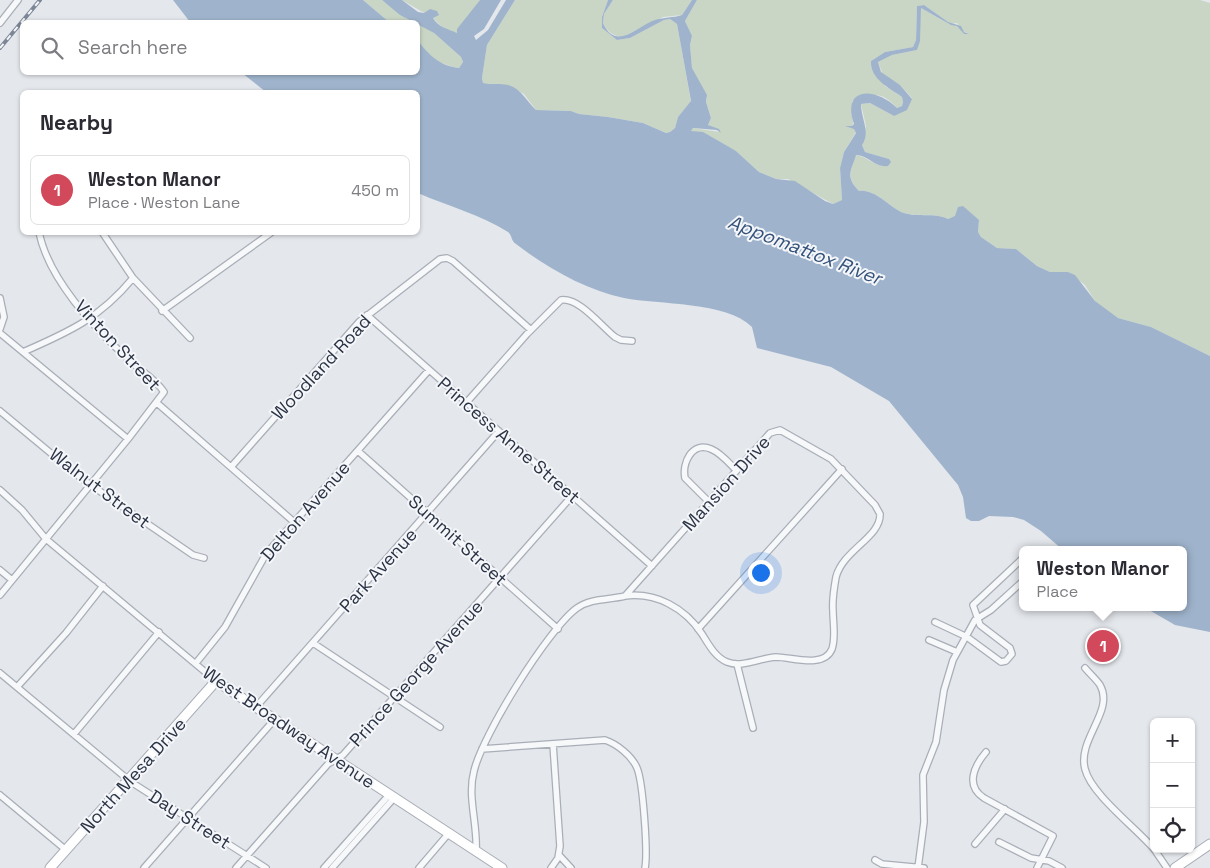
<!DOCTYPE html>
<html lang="en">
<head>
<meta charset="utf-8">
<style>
	body { margin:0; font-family:"Space Grotesk",sans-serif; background:#f2f2f3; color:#2b2b33 }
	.controls { position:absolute; right:15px; bottom:15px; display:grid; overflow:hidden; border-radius:8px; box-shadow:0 1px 4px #0004 }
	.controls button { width:45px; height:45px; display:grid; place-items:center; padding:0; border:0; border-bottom:1px solid #e1e1e2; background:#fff; color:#2b2b33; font:25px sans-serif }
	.you { position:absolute; left:760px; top:572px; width:18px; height:18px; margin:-12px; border:4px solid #fff; border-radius:50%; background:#1a73e8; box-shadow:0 0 0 8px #1a73e833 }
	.badge { display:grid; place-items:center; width:32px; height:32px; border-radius:50%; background:#d1495b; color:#fff; font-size:16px; font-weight:700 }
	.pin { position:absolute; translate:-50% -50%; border:2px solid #fff; box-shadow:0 1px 5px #0006 }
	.popup { position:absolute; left:1019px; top:546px; width:168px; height:65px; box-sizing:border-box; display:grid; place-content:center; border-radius:8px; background:#fff; filter:drop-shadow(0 1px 4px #0005); font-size:16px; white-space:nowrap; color:#7c7c81 }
	.popup b { font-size:19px; color:#2b2b33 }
	.popup::after { content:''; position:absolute; left:50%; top:100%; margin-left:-10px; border:10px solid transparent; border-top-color:#fff }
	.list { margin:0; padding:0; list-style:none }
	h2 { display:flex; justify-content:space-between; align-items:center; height:65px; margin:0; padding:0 20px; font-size:21px }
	h2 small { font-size:16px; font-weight:400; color:#7c7c81 }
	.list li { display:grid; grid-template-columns:32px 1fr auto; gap:15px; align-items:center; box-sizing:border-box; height:70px; margin:0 10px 10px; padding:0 10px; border:1px solid #e1e1e2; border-radius:8px }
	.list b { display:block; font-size:19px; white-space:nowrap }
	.list p { margin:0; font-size:16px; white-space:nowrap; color:#7c7c81 }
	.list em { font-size:16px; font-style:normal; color:#7c7c81 }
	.icon { flex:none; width:28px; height:28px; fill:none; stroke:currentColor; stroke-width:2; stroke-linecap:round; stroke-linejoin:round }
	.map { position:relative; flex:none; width:1210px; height:868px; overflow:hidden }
	.search { position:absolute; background:#fff; box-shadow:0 1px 4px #0004; left:20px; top:20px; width:400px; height:55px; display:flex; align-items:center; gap:12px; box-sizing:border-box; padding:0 18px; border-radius:8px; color:#7c7c81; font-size:19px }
	.panel { position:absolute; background:#fff; box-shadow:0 1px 4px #0004; left:20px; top:90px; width:400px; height:145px; border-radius:8px }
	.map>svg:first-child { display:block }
	.green { fill:#c9d6c5 }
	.water { fill:#9fb4cc }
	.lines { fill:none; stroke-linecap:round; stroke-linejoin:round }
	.street-casing { stroke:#a9aeb7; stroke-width:8 }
	.secondary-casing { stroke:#a9aeb7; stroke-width:11 }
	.street { stroke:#f7f8fa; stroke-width:5.5 }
	.secondary { stroke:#fff; stroke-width:9 }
	.rail-casing { stroke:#7d8696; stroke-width:4 }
	.rail { stroke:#f4f6f9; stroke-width:2; stroke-dasharray:5.5; stroke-linecap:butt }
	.labels { text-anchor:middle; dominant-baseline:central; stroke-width:4; stroke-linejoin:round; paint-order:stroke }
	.street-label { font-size:18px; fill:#2b3445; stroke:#f4f6f9 }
	.water-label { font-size:19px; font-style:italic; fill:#34527a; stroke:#f4f6f9 }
</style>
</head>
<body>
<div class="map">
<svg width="1210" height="868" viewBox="0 0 1210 868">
	<rect width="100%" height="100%" fill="#e4e7ec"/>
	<!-- green -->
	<path class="green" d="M 363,0 L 382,0 L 407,19 L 416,22 L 389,22 Z
		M 402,0 L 480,0 L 457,33 L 444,29 L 433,18 Z
		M 515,0 L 608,0 L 602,17 L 602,28 L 617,40 L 630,38 L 664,20 L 670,19 L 677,24 L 691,102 L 678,117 L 675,128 L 670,132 L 666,133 L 643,123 L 608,117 L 579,114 L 571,111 L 536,110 L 524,94 L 514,88 L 483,83 L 482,78 L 487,45 Z
		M 613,0 L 692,0 L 682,15 L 663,17 L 622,37 C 613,36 607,31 603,23 L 604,14 Z
		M 697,0 L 1200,0 L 1210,3 L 1210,356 L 1151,327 L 1118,318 L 1105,310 L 1095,301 L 1085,285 L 1068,272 L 1050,272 L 1037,266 L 1016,249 L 997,248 L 981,237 L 978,232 L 979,220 C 969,215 957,215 948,219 C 934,212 916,218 901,212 C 887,205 875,189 859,191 C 845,176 852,172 855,155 C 867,156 874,166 885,166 L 890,162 L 889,159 L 865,152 L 862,145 L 866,126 L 861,104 L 870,103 L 894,116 L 912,98 L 900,85 L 883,75 L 878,62 L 892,55 L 917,50 L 921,8 L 951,25 L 957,25 L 964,34 L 968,33 L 964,32 L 957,23 L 950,24 L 924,5 L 917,6 L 916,40 L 913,47 L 885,52 L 871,61 L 885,86 L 902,97 L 903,102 L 902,106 L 897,108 C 880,90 874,94 852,101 L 853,126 L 856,132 L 844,152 L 840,168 L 842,200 L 833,204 L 788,179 L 776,179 L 759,172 L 736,151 L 691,131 L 693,128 L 720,132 L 708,125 L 711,118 L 706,102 L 707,98 L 692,68 L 690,45 L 692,37 L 685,21 Z
		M 418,23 L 434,33 L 461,57 L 463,62 L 459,68 C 445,66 421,56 418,40 C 416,35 418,28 418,23 Z"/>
	<!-- water -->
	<path class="water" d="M 173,0 L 363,0 L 389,22 L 190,22 Z
		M 382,0 L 402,0 L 418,12 L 424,13 L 430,9 L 437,11 L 439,15 L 433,18 C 438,27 448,29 457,33 L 457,29 L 480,0 L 501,0 L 484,29 L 474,36 L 476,40 L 488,30 L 506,0 L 515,0 L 487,45 L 482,78 L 483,83 C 492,85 500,83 508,85 C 522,89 526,101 536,110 L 571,111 L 579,114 L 608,117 L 643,123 L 666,133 L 670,132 L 675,128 L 678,117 L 691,101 L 677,24 L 670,19 L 664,20 L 630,38 L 617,40 L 602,28 L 602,17 L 608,0 L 613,0 L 604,14 L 603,23 C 616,52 637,26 655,20 C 664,17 673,18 682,15 L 692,0 L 697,0 L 685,21 L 692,36 L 690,45 L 692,68 L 707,95 L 706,102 L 711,118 L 708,125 L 719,129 L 721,133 L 717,130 L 693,128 L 691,131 L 703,132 L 736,151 L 759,172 L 776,179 L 795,181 L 825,201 L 833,204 L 842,200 L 840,168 L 844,152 L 856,133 L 854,129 L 845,126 L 852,126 L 854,124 C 841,86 876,87 897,108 L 902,106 L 903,102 L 902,97 C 889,88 870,79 871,61 L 885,52 L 913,47 L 916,40 L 917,6 L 924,5 L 948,22 L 961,26 L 964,32 L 969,34 L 964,34 L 957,26 L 951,25 L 921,8 L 920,41 L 917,50 L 892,55 L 878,62 L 881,72 L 900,85 L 912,99 L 907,110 L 894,116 L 870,103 L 861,104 C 861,119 871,132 862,145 L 865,152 L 889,159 L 891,162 L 888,166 C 875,168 868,155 856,155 C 851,172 845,176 859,191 C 875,189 887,205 901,212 C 916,218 934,212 948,219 L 955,216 L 958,207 L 963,206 L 979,220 L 978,232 L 981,237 L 997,248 L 1016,249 L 1037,266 L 1050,272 L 1068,272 L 1075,275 L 1095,301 L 1118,318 L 1151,327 L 1210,356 L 1210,632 L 1175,625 L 1144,607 L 1183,607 L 1183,550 L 1063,550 L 1041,531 L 1024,520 L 1013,517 L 989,516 L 979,521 L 971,521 L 966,518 L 963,497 L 958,485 L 889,401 L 831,367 L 757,348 L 752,327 C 726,301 659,305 624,298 C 586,290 547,268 516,244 C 511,241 512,235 508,232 C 480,214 447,206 418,193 L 418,92 L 266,92 L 242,73 L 418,72 L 418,41 C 429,55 440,66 459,68 L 463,62 L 461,57 L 434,33 L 400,15 Z"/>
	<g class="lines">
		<defs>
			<path id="street" d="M 0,23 L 18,0
				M 102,232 L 133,278 L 190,338
				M 0,298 L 4,317 L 0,329
				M 162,311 L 272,232
				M 367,315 L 652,566
				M 0,333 L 128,439
				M 23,352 C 69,332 100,318 133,278
				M 157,403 L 294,522
				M 466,403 L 527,334 L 561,300 C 579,297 601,326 615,337 L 621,340 L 632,341
				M 0,411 L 82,479 L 193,555 L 204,558
				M 358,451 L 558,629
				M 231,467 L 359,322 L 440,259 L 447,258 L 453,261 L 531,330
				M 0,490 L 22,510 L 46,539 L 216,681
				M 709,502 L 685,478 C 682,463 692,441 711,449 C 721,453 729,463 736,470
				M 0,570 L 12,580
				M 0,595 L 128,439 L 164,392 C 156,379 138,369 127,358 C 94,328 48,278 39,232
				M 935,622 L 967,637 L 1001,662 L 1006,661 L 1012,654 L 1010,648 L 980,625 L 973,605 L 1023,558
				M 698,629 L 842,469
				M 929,640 L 957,652
				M 313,643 L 440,727
				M 196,663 L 225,627 L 266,554 L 429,370
				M 737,664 L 753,728
				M 1085,668 C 1090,674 1096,679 1100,685 C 1115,711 1077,739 1085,769 C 1091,794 1135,827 1154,849
				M 0,673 L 131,782 L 266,868
				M 17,687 L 66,633 L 103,586
				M 256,707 L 499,431
				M 74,734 L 159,632
				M 482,749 L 605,740 C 617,744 632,756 637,768 C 643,782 648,853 645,868
				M 986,752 C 974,766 965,786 984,798 L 1053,836 L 1037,868
				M 0,795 L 66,850
				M 999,842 L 1031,858 L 1049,861 L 1062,868
				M 975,844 L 1005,809
				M 1154,849 L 1167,868
				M 476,851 C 478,825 467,797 474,771 C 482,736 548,629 577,608 C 591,598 609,600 625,596 L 770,433 L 780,430 L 831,459 L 875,505 L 880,514 C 881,537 843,550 836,577 C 834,588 832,600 833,611 C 833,623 836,637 832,649 C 824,669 791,657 776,657 C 760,658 742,668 727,662 C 715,657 709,645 702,634 C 685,608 656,592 625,596
				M 559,855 L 571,868
				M 875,860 L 882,864 L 924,868
				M 144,868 L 275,719
				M 236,868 L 328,764 L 343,755 L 572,496
				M 324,868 L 389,795
				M 332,868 L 394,798
				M 419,868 L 449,833
				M 551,868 L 558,858 L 560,846 L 553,744
				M 918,868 L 924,822 L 923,775 L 936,742 L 944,690 L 953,660 L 975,620 L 991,610 L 1023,581"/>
			<path id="secondary" d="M 50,868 L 216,681 L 502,868
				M 1175,868 L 1210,844"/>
		</defs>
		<!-- street casing -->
		<use href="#street" class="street-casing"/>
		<!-- secondary casing -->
		<use href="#secondary" class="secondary-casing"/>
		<!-- street -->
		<use href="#street" class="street"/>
		<!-- secondary -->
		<use href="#secondary" class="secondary"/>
		<defs>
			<path id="rail" d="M 0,48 L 40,0"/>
		</defs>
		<!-- rail casing -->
		<use href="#rail" class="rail-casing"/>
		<!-- rail -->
		<use href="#rail" class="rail"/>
	</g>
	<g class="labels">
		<!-- street labels -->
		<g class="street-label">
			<text transform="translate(118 345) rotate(47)">Vinton Street</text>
			<text transform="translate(321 367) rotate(-47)">Woodland Road</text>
			<text transform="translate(509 440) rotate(41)">Princess Anne Street</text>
			<text transform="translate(726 483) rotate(-48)">Mansion Drive</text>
			<text transform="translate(100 488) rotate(37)">Walnut Street</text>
			<text transform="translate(305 511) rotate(-49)">Delton Avenue</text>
			<text transform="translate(458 540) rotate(42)">Summit Street</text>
			<text transform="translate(378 570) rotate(-48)">Park Avenue</text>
			<text transform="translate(416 673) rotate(-48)">Prince George Avenue</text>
			<text transform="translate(289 727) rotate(34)">West Broadway Avenue</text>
			<text transform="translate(133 775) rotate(-48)">North Mesa Drive</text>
			<text transform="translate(190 819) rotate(33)">Day Street</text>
		</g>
		<!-- water labels -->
		<g class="water-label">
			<text transform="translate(805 250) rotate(21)">Appomattox River</text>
		</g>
	</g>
</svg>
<div class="controls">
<button>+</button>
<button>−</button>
<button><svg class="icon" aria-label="locate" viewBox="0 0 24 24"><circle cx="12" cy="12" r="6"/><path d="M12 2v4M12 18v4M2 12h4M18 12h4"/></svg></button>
</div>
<div class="you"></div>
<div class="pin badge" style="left:1103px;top:646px">1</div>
<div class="popup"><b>Weston Manor</b>Place</div>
<div class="search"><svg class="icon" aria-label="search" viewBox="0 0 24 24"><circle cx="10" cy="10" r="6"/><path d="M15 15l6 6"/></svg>Search here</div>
<section class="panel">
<h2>Nearby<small></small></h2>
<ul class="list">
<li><span class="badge">1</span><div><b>Weston Manor</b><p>Place · Weston Lane</p></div><em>450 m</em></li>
</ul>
</section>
</div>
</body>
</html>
